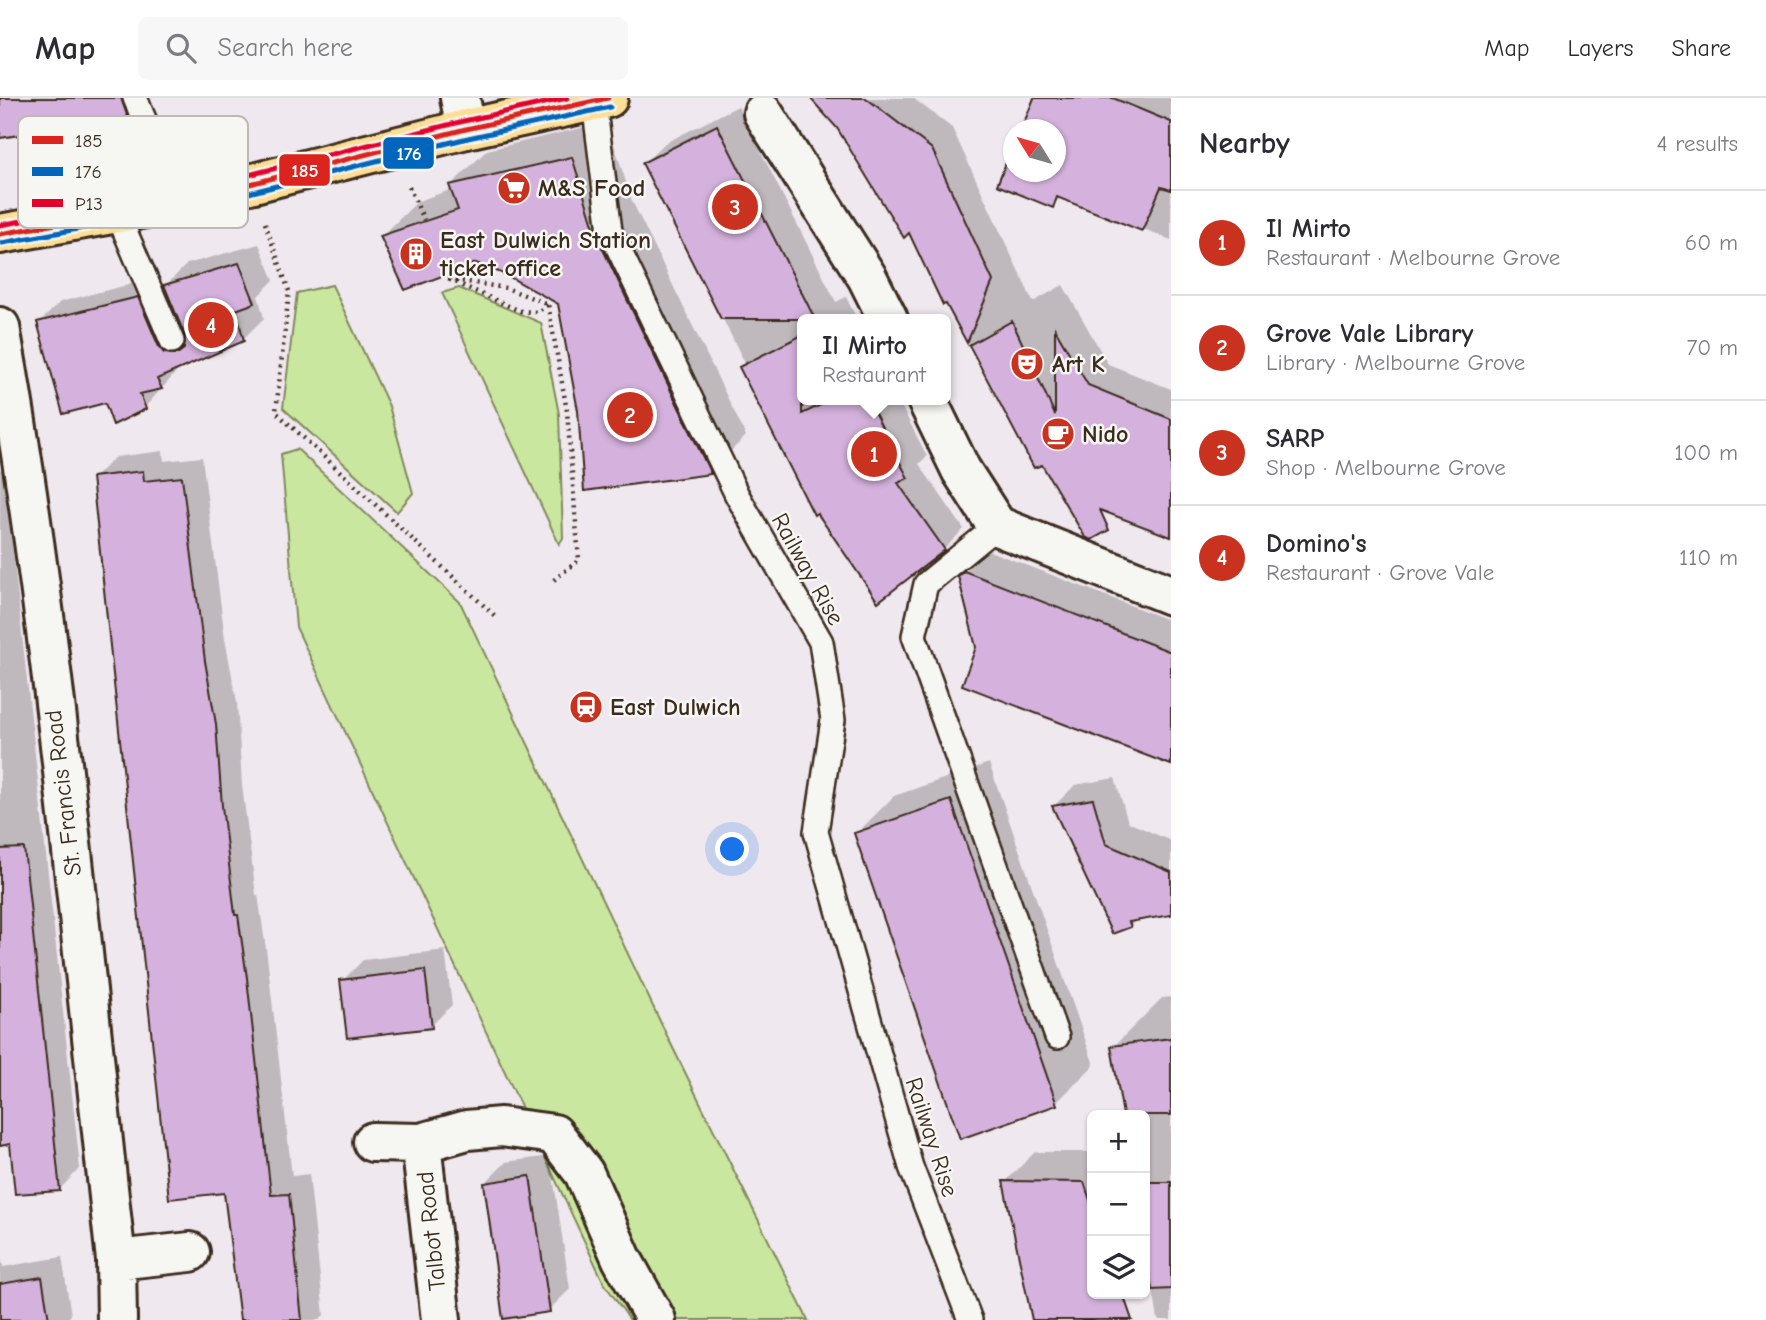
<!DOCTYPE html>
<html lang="en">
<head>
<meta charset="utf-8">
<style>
	body { margin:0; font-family:"Comic Neue",sans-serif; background:#f7f7f7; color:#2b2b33 }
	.controls { position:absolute; right:21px; bottom:21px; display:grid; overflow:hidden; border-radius:10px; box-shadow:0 2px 5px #0004 }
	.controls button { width:63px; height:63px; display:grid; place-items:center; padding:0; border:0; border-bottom:2px solid #e1e1e2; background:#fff; color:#2b2b33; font:35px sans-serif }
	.compass { position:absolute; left:1003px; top:21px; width:63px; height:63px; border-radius:50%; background:#fff; box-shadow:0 2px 5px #0004; rotate:307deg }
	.you { position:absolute; left:733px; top:752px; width:24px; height:24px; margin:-18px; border:5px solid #fff; border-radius:50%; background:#1a73e8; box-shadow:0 0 0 10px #1a73e833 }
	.badge { display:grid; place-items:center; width:46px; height:46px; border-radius:50%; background:#c8321e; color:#fff; font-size:23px; font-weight:700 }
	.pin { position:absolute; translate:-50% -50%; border:4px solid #fff; box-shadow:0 2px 7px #0006 }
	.popup { position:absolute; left:797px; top:216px; width:154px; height:91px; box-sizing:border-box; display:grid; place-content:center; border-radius:10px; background:#fff; filter:drop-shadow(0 2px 5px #0005); font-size:23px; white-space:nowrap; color:#7c7c81 }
	.popup b { font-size:26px; color:#2b2b33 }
	.popup::after { content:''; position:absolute; left:50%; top:100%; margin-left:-14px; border:14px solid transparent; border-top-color:#fff }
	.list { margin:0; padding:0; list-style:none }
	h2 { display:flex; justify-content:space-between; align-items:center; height:91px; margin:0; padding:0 28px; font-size:30px }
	h2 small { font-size:23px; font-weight:400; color:#7c7c81 }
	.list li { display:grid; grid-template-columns:46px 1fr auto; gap:21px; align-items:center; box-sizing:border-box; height:105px; padding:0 28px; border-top:2px solid #e1e1e2 }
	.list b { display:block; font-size:26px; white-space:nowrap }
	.list p { margin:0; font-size:23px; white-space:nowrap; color:#7c7c81 }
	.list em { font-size:23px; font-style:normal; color:#7c7c81 }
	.icon { flex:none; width:38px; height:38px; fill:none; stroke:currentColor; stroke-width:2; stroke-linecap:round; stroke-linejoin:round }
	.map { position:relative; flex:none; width:1171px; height:1222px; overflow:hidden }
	header { display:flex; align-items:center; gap:42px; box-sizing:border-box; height:98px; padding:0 35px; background:#fff; border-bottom:2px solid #e1e1e2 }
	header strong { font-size:33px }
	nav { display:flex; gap:38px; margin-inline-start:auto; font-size:24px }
	.search { width:490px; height:63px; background:#f7f7f7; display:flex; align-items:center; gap:18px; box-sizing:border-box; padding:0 24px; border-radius:10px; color:#7c7c81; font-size:26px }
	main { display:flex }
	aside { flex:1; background:#fff }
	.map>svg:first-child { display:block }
	.green { fill:#cae79f; stroke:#82885e; stroke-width:2 }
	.shadow { fill:#0003 }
	.building { fill:#d5b2dd; stroke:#3b2a1e; stroke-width:2 }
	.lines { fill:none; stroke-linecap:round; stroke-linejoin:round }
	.service-casing { stroke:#3b2a1e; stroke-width:28 }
	.minor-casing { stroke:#3b2a1e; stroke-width:44 }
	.primary-casing { stroke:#3b2a1e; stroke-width:44 }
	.path { stroke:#3b2a1e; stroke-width:4.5; stroke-dasharray:2 5; stroke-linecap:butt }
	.service { stroke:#f6f6f2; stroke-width:23 }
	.minor { stroke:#f6f6f2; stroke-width:38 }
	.primary { stroke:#fdde96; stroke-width:38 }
	.bus-1-casing { stroke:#f6f6f2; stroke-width:10 }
	.bus-2-casing { stroke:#f6f6f2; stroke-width:10 }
	.bus-3-casing { stroke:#f6f6f2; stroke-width:10 }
	.bus-1 { stroke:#dc241f; stroke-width:5 }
	.bus-2 { stroke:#0065bd; stroke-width:5 }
	.bus-3 { stroke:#e4002b; stroke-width:5 }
	.labels { text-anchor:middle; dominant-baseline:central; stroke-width:5; stroke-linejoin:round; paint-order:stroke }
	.poi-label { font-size:24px; font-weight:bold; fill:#3b2a1e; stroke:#f6f6f2; text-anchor:start }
	.street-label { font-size:24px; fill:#3b2a1e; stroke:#f6f6f2 }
	.key { fill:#f6f6f2; stroke:#beb9b2; stroke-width:2 }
	.key-label { font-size:19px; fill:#3b2a1e }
	.line-badge { stroke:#f6f6f2; stroke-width:2.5 }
	.badge-label { font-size:19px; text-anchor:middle; font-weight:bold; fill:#fff }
</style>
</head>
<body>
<header>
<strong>Map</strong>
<div class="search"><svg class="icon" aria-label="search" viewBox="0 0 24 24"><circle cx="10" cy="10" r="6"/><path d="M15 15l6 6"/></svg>Search here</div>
<nav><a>Map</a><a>Layers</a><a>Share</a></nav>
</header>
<main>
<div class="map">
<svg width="1171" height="1222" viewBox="0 0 1171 1222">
	<rect width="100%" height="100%" fill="#efe8ee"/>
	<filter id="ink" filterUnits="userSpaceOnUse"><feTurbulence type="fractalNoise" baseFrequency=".0143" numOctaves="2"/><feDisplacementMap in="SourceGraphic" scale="14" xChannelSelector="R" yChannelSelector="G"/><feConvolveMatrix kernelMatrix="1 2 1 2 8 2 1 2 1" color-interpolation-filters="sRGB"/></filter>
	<g filter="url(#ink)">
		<!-- green -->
		<path class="green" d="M 332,187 L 389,308 L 413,395 L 397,414 L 283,310 L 297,195 Z
			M 459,190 L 541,225 L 559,316 L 563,440 L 559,446 L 442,195 Z
			M 297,351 L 460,504 L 669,942 L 808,1222 L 630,1222 L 604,1185 L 296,529 L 281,356 Z"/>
		<!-- shadow -->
		<path class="shadow" d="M 812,0 L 913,0 L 952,30 L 1033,204 L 1063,187 L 1108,266 L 1171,291 L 1171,437 L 1043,365 L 1035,367 L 910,133 L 839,29 Z
			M 1036,0 L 1171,0 L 1171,142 L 1062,98 L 1052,108 L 1000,86 L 1014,53 L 1014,74 L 1056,74 L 1056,32 Z
			M 738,8 L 836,204 L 846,199 L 857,221 L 802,221 L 802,302 L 898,302 L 927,358 L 919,366 L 964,431 L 944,451 L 742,269 L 745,265 L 644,65 L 665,45 Z
			M 607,24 L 632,103 L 746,338 L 710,374 L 586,391 L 580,313 L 560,205 L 504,174 L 476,163 L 382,138 L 418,103 L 453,91 L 451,87 L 487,52 Z
			M 259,146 L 274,182 L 258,198 L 264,220 L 243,241 L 182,268 L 145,309 L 106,303 L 39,225 L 60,204 L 159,179 L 168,201 L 171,200 L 166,187 L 187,166 Z
			M 163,353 L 164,363 L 202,359 L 225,541 L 237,604 L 242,687 L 256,797 L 258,797 L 267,858 L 292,1078 L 309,1076 L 324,1217 L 319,1222 L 241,1222 L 226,1093 L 94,380 L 115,359 Z
			M 4,371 L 80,1070 L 60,1091 L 12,1045 L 0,1046 L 0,372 Z
			M 987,452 L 1171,523 L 1171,665 L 978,549 L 960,479 Z
			M 989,665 L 1094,967 L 1056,1005 L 856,736 L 894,698 Z
			M 1115,680 L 1128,724 L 1171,743 L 1171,815 L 1137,821 L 1130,828 L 1054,708 L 1075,687 Z
			M 445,852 L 452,907 L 431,928 L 342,883 L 363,862 Z
			M 1171,899 L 1171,1222 L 1158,1222 L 1145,1140 L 1145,1017 L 1124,1017 L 1113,949 L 1162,900 Z
			M 1035,1054 L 1092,1054 L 1092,1196 L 1126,1196 L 1126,1215 L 1120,1222 L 1034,1222 L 1005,1084 Z
			M 550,1058 L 570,1191 L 549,1212 L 485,1085 L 506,1064 Z
			M 0,1155 L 3,1169 L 62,1159 L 71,1217 L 66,1222 L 0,1222 Z"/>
		<!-- building -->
		<path class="building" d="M 0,0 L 121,0 L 128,20 L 0,40 Z
			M 810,0 L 866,0 L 932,51 L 993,183 L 967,245 L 946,206 L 943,207 L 909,135 L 904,140 L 837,30 Z
			M 1034,0 L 1113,0 L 1171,24 L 1171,92 L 1161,89 L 1142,133 L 1057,99 L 1053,110 L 997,87 L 1013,48 L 1013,74 L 1055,74 L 1055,32 L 1021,32 Z
			M 717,27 L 815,221 L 721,221 L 642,65 Z
			M 572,59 L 597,139 L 711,376 L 584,393 L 578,313 L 558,206 L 504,176 L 476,165 L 405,192 L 380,138 L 458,112 L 449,87 Z
			M 239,165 L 255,205 L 236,212 L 244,243 L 157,281 L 162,291 L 140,296 L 146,311 L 113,327 L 105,305 L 63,316 L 37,224 L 138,199 L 159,249 L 164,255 L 177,256 L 184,251 L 185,238 L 164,187 Z
			M 1012,223 L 1055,317 L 1055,231 L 1088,287 L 1171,321 L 1171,439 L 1100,412 L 1109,432 L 1091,442 L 1085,439 L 1042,367 L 1034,370 L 969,247 Z
			M 802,237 L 802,316 L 831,302 L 868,302 L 908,380 L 898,385 L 945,452 L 878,504 L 817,415 L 814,417 L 739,269 Z
			M 143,373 L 144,383 L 182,379 L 205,563 L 216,626 L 222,708 L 235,817 L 238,817 L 247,880 L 271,1097 L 289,1096 L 302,1222 L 240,1222 L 224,1095 L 169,1101 L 92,379 Z
			M 964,473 L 1171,554 L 1171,667 L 962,587 L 976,549 L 958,478 Z
			M 1093,701 L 1106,746 L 1171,774 L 1171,817 L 1129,824 L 1131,829 L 1112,836 L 1052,708 Z
			M 951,702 L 1057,1007 L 960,1041 L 854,735 Z
			M 24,750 L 60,1093 L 15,1096 L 10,1046 L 0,1048 L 0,751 Z
			M 425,872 L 432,930 L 347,940 L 340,882 Z
			M 1171,940 L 1171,1017 L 1123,1017 L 1111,948 Z
			M 530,1078 L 550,1214 L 503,1221 L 484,1085 Z
			M 1003,1083 L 1084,1084 L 1092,1108 L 1092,1196 L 1123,1196 L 1132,1222 L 1032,1222 Z
			M 1145,1084 L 1171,1084 L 1171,1191 L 1152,1192 L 1145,1151 Z
			M 42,1179 L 49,1222 L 0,1222 L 0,1186 Z"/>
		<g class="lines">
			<defs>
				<path id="service" d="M 135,0 L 179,104
					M 594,4 L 610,133 L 737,397 L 821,544 L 833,622 L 816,734 L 911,1069 L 970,1222
					M 118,117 L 172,243
					M 997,428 L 926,486 L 914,538 L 1057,939"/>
				<path id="minor" d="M 460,0 L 466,31
					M 763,15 L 867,179 L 888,221
					M 0,229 C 55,536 81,852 116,1162 L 117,1222
					M 927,302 L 961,372 L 997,428 L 1171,497
					M 373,1044 L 421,1045 L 467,1032 L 501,1029 L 554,1036 L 584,1075 L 622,1161 L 656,1222
					M 421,1045 L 441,1222
					M 116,1162 L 190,1154"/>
				<path id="primary" d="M 0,136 L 179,104 L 466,31 L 608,0"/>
			</defs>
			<!-- service casing -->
			<use href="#service" class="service-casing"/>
			<!-- minor casing -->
			<use href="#minor" class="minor-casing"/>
			<!-- primary casing -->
			<use href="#primary" class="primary-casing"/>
			<!-- path -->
			<path class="path" d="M 409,89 L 424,122
				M 265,125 L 289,193 L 276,314 L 495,518
				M 446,176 L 448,181 L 520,213 L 538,214 L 547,206
				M 448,181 L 506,190 L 548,206 L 567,313 L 579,462 L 550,485"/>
			<!-- service -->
			<use href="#service" class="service"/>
			<!-- minor -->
			<use href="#minor" class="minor"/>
			<!-- primary -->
			<use href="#primary" class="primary"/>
			<defs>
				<path id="bus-1" d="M 0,136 L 179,104 L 466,31 L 608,0"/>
				<path id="bus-2" d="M 2,145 L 181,112 L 468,40 L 610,9"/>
				<path id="bus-3" d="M 0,127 L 177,95 L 464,23 L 567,0"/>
			</defs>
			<!-- bus-1 casing -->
			<use href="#bus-1" class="bus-1-casing"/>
			<!-- bus-2 casing -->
			<use href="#bus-2" class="bus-2-casing"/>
			<!-- bus-3 casing -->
			<use href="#bus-3" class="bus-3-casing"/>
			<!-- bus-1 -->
			<use href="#bus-1" class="bus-1"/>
			<!-- bus-2 -->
			<use href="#bus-2" class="bus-2"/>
			<!-- bus-3 -->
			<use href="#bus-3" class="bus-3"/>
		</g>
	</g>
	<!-- icons -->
	<defs>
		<symbol id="supermarket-disc" viewBox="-11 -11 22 22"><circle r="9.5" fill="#c8321e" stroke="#f6f6f2"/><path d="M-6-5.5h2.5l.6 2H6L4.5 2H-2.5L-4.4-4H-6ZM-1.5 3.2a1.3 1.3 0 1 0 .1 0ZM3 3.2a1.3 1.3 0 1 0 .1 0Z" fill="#fff"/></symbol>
		<symbol id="building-disc" viewBox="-11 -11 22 22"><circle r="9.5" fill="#c8321e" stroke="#f6f6f2"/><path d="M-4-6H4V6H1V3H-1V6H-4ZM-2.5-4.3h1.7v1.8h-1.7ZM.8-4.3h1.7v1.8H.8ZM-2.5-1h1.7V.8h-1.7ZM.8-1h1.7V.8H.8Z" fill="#fff"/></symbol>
		<symbol id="theatre-disc" viewBox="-11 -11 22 22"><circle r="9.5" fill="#c8321e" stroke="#f6f6f2"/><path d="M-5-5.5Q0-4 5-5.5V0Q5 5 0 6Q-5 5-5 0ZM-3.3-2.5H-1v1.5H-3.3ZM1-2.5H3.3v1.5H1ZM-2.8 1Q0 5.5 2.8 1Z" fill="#fff"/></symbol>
		<symbol id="cafe-disc" viewBox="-11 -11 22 22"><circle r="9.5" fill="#c8321e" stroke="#f6f6f2"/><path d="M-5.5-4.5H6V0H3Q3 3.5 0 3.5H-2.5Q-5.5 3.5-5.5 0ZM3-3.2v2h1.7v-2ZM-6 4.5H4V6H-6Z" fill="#fff"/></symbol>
		<symbol id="station-disc" viewBox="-11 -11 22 22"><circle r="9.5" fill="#c8321e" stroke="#f6f6f2"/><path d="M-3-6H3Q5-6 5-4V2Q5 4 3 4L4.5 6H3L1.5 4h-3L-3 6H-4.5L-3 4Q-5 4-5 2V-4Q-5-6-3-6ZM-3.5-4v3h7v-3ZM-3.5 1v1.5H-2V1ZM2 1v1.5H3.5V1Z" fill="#fff"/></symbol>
	</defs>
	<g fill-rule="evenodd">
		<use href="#supermarket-disc" x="495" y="71" width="38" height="38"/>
		<use href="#building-disc" x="397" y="137" width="38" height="38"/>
		<use href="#theatre-disc" x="1008" y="247" width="38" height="38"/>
		<use href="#cafe-disc" x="1039" y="317" width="38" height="38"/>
		<use href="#station-disc" x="567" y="590" width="38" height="38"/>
	</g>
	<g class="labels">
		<!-- poi labels -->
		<g class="poi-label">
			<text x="538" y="90">M&amp;S Food</text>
			<text x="440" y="142">East Dulwich Station<tspan x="440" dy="28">ticket office</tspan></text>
			<text x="1052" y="266">Art K</text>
			<text x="1082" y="336">Nido</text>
			<text x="610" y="609">East Dulwich</text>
		</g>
		<!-- street labels -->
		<g class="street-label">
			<text transform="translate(808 471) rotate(61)">Railway Rise</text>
			<text transform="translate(63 695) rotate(-97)">St. Francis Road</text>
			<text transform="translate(932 1039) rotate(72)">Railway Rise</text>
			<text transform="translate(431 1133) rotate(-96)">Talbot Road</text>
		</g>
	</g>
	<!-- legend -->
	<rect x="18" y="18" width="230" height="112" rx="10" class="key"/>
	<rect x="32" y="38" width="31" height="8" fill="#dc241f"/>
	<rect x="32" y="69" width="31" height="9" fill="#0065bd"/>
	<rect x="32" y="101" width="31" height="8" fill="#e4002b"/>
	<g class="key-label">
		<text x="75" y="49">185</text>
		<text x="75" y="80">176</text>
		<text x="75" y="112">P13</text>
	</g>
	<g class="line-badge">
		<rect x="382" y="38" width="53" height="34" rx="7" fill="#0065bd"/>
		<rect x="278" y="55" width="53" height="34" rx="7" fill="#dc241f"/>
	</g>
	<g class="badge-label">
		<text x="409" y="62">176</text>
		<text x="305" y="79">185</text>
	</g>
</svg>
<div class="controls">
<button>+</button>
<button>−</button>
<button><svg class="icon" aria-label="layers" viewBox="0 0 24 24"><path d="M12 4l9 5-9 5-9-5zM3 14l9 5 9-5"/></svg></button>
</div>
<svg class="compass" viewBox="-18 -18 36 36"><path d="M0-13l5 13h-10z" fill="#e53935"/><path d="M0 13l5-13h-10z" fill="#7c7c81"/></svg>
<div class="you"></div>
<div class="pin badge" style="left:874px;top:356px">1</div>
<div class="popup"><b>Il Mirto</b>Restaurant</div>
<div class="pin badge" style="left:630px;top:317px">2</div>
<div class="pin badge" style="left:735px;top:109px">3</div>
<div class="pin badge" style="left:211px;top:227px">4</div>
</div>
<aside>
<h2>Nearby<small>4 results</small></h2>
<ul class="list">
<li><span class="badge">1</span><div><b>Il Mirto</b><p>Restaurant · Melbourne Grove</p></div><em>60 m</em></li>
<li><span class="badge">2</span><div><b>Grove Vale Library</b><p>Library · Melbourne Grove</p></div><em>70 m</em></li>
<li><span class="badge">3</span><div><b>SARP</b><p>Shop · Melbourne Grove</p></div><em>100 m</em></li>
<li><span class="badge">4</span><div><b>Domino's</b><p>Restaurant · Grove Vale</p></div><em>110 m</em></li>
</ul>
</aside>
</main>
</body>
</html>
